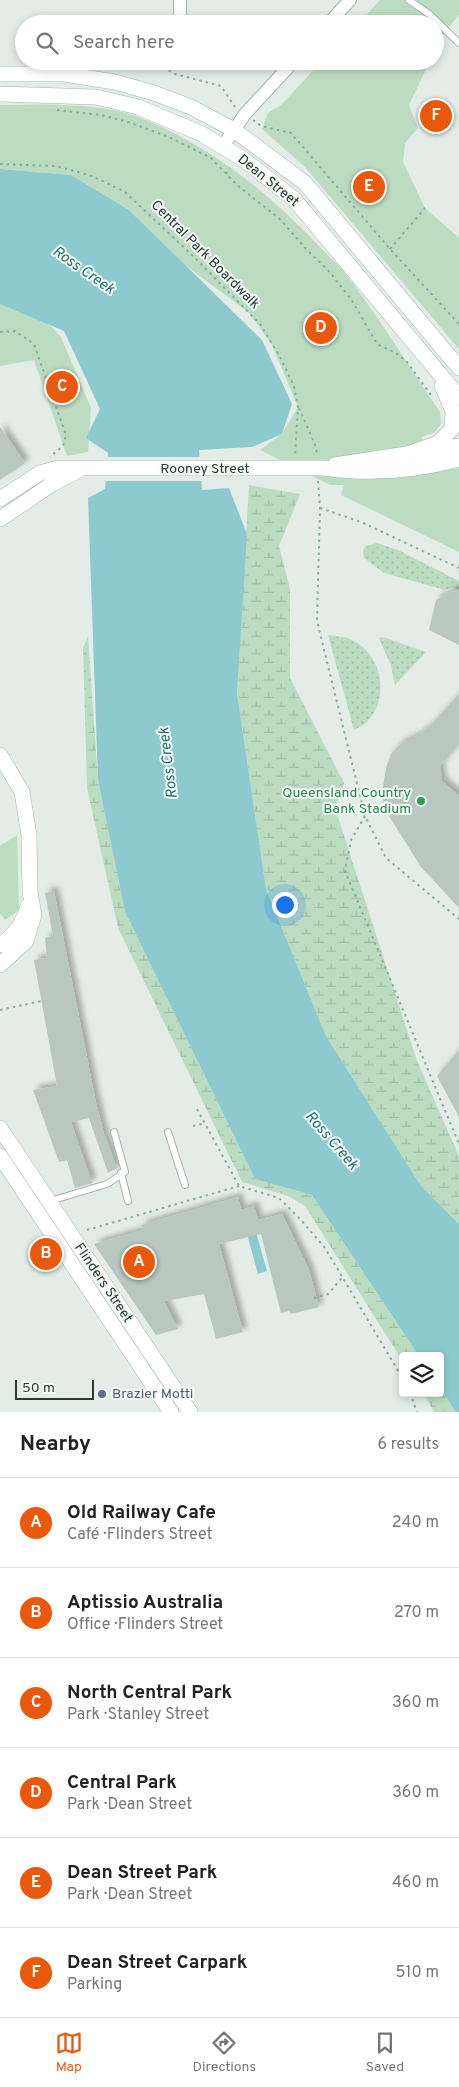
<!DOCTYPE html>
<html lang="en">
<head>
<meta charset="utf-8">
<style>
	body { margin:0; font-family:Overpass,sans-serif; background:#f6f6f6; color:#222 }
	.controls { position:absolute; right:15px; bottom:15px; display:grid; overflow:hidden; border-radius:5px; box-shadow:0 2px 8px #0003 }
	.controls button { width:45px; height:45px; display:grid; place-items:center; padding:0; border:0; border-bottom:1px solid #e0e0e0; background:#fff; color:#222; font:25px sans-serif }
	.scale { position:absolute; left:15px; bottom:12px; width:79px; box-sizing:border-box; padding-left:5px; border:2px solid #233c34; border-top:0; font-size:14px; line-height:18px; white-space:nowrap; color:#233c34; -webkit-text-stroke:4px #f3f9f5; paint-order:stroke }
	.you { position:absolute; left:284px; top:904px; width:18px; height:18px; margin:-12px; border:4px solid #fff; border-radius:50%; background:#1a73e8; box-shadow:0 0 0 8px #1a73e833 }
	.badge { display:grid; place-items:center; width:32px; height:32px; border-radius:50%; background:#ea580c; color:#fff; font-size:16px; font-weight:700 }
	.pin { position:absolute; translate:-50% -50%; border:2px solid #fff; box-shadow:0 1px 5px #0006 }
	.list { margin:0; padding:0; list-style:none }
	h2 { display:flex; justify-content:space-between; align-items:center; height:65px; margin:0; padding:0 20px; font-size:21px }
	h2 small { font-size:16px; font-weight:400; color:#767676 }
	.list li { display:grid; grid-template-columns:32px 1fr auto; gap:15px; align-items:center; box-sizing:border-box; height:90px; padding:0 20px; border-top:1px solid #e0e0e0 }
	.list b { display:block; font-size:19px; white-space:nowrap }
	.list p { margin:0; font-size:16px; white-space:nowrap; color:#767676 }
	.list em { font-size:16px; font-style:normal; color:#767676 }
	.icon { flex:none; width:28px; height:28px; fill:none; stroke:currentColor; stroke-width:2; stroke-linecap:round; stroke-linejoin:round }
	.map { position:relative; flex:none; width:459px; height:1412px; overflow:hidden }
	.search { position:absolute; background:#fff; box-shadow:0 2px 8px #0003; left:15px; right:15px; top:15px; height:55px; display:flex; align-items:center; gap:12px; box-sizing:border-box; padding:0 18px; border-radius:28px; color:#767676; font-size:19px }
	.sheet { height:605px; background:#fff }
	nav { display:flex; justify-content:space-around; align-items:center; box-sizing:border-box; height:70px; border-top:1px solid #e0e0e0; background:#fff; font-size:14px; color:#767676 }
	nav a { display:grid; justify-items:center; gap:2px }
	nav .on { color:#ea580c }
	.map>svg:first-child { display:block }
	.grass { fill:url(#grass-dots) }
	.wetland { fill:url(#wetland-marsh) }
	.park { fill:#bcdcc2 }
	.water { fill:#8dcacf }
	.pier { fill:#e3ece7 }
	.building { fill:#b8c7c0; filter:url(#shadow) }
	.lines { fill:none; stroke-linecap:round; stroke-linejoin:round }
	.service-casing { stroke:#a6b4ae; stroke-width:8 }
	.minor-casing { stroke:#a6b4ae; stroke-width:14 }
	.secondary-casing { stroke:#a1b7ae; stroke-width:16 }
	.path { stroke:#84ae9e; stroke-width:2; stroke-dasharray:2.5 4; stroke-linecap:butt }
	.service { stroke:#fff; stroke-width:6 }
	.minor { stroke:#fff; stroke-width:12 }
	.secondary { stroke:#fff; stroke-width:15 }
	.leisure-dot { fill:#2e9e5b; stroke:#f3f9f5; stroke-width:2 }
	.service-dot { fill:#5c6f8a; stroke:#f3f9f5; stroke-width:2 }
	.labels { text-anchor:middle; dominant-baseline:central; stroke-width:4; stroke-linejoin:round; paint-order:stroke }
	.street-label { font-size:14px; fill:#233c34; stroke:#f3f9f5 }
	.leisure-label { font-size:14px; fill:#27864d; stroke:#f3f9f5; text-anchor:end }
	.service-label { font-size:14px; fill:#4e5e75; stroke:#f3f9f5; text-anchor:start }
	.water-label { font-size:15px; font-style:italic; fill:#206f76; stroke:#f3f9f5 }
</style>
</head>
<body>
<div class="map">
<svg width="459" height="1412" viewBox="0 0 459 1412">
	<defs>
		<pattern id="grass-dots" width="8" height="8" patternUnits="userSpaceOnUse" patternTransform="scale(1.25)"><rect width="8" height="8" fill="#bcdcc2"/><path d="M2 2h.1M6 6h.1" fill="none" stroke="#a1bea7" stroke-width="1.8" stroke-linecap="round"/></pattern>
		<pattern id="wetland-marsh" width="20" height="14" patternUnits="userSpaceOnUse" patternTransform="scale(1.25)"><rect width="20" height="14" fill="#bcdcc2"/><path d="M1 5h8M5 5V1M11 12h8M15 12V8" fill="none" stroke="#a1bea7"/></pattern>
		<filter id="shadow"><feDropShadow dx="4.5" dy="-4.5" stdDeviation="2.5" flood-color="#0004"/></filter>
	</defs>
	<rect width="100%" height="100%" fill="#e3ece7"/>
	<!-- grass -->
	<path class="grass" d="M 377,543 L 398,550 L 459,581 L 459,589 L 451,588 L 445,590 L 384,573 L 364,558 L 363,551 L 365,546 Z
		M 328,635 C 334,636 342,636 347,638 C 381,649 392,697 367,722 C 364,725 358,728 354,730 Z
		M 383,637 L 426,652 L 395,685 L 391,666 L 379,638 Z"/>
	<!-- wetland -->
	<path class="wetland" d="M 249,485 L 300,494 L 279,546 L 290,589 L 290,678 L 344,783 L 335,808 L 417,1061 L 459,1156 L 459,1224 L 421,1186 L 326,1036 L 266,889 L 237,693 Z
		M 88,636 L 98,780 L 125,912 L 255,1179 L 312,1195 L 419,1356 L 403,1356 L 403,1362 L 305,1206 L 288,1196 L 242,1182 L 118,928 L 87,788 L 83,648 Z
		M 440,1388 L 456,1412 L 434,1412 L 423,1393 L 440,1393 Z"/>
	<!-- park -->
	<path class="park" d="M 380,0 L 459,0 L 459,15 L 445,31 L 435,51 L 435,24 L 358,24 Z
		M 322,61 L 430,61 L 409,105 L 418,128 L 405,143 L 403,162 L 425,208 L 459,238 L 459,349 L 305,167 L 262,129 L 268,113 L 282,104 Z
		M 0,105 C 41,105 97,102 136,116 C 206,143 266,190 317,244 C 327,255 339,265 348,277 C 381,320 409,367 440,412 L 441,424 L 435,432 L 422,437 L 431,472 L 459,468 L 459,552 L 341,495 L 344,485 L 330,485 L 260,450 L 282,434 L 298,407 L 271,343 L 248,312 L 185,265 L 129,210 L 71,175 L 0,169 Z
		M 0,297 L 38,313 L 61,337 L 91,408 L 88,452 L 67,456 L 34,360 L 0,366 Z
		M 17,835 L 19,910 L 5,920 L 0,913 L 0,846 Z"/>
	<!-- water -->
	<path class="water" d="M 0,169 L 71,175 L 129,210 L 262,340 L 292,404 L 282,434 L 252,447 L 199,450 L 202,490 L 229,488 L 247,534 L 237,693 L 266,889 L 326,1036 L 421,1186 L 459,1224 L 459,1412 L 456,1412 L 440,1388 L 440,1356 L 419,1356 L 312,1195 L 255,1179 L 125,912 L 98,780 L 88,498 L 105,489 L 108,453 L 86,438 L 100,409 L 64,331 L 0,304 Z
		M 256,1232 L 267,1271 L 258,1274 L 247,1234 Z"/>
	<!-- pier -->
	<path class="pier" d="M 106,457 L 202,457 L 204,481 L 103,481 Z"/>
	<!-- building -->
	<path class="building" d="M 0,427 L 25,463 L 0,480 Z
		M 454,590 L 459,591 L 459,645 L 429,630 L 436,600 Z
		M 459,694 L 459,744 L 440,766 L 442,781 L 459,796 L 459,908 L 421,867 L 384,808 L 382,793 L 386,768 L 391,754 L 400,744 L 418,735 L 429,727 Z
		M 54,891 L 96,1103 L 104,1134 L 117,1168 L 108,1173 L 89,1118 L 71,1122 L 92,1183 L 75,1188 L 67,1160 L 59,1162 L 33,1090 L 57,1086 L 34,960 L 47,958 L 45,938 L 53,936 L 45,893 Z
		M 459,1050 L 459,1117 L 437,1076 Z
		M 238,1197 L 241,1210 L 254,1206 L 258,1220 L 282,1214 L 309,1270 L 319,1307 L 291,1314 L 289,1311 L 281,1313 L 261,1234 L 219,1244 L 243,1332 L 216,1339 L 204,1294 L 164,1301 L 178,1329 L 156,1335 L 94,1244 L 143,1230 L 141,1225 Z"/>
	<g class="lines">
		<defs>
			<path id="service" d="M 409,0 L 429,14 L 459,43
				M 168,1132 L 185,1185
				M 121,1173 L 128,1201
				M 50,1201 L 107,1184 L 125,1172 L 114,1132"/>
			<path id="minor" d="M 180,24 L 180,0
				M 328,24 L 350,0
				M 223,146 L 245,114 L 294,61"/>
			<path id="secondary" d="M 0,74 L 64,74 L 115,82 L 154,93 L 191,107 L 234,130 L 305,183 L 459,368
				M 0,94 L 96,97 L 138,107 L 202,134 L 243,159 L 294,199 L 459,397
				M 402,456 L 438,443 L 452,429 L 453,411 L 442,386
				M 335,465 L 459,446
				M 0,499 L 40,473 L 58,468 L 324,468 C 370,475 414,471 459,459
				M 0,519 L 52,484 L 79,470
				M 0,755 L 22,792 L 29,835 L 30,892 L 34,915 L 26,941 L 0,965
				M 0,945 C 15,935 24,923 28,906
				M 0,1128 L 190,1412
				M 0,1156 L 171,1412"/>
		</defs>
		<!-- service casing -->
		<use href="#service" class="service-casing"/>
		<!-- minor casing -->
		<use href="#minor" class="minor-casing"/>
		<!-- secondary casing -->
		<use href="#secondary" class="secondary-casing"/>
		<!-- path -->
		<path class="path" d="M 73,62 L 155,63 L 175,74 L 221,86 L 235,107
			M 57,110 L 101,115 L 128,122 L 169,137 L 211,158 L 237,185 L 281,220 L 306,249 L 328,270 L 351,299 L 377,344 L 396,353 L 407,362 L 431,395
			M 253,120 L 261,126 L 291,133 L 390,249 L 459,324
			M 0,164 L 56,166 L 92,176 L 125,192 L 192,255 L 260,324 L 279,355 L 294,386 L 298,407 L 295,456
			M 226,174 L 230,168
			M 390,249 L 425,208
			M 0,332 L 15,331 L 34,344 L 66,435 L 63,446 L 50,457
			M 299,408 L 316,447 L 317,455
			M 318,481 L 320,508 L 317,621 L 365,816 L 386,858 L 459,919
			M 320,508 L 361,522 L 459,568
			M 365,816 L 351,840 L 345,871 L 459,1144
			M 0,1010 L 41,1001
			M 197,1109 L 239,1186 L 279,1198 L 301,1220 L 325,1248 L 403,1379
			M 193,1126 L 205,1123
			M 87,1230 L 239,1186
			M 314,1298 L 328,1294 L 342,1278
			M 410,1393 L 417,1412"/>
		<!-- service -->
		<use href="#service" class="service"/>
		<!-- minor -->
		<use href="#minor" class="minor"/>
		<!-- secondary -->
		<use href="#secondary" class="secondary"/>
	</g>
	<!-- markers -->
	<circle class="leisure-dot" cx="421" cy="801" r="5"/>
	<circle class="service-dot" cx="102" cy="1394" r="5"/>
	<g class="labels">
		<!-- street labels -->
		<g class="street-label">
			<text transform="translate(268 181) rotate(39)">Dean Street</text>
			<text transform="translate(205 255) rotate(45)">Central Park Boardwalk</text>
			<text x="205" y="469">Rooney Street</text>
			<text transform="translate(103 1283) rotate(56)">Flinders Street</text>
		</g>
		<!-- leisure labels -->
		<g class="leisure-label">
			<text x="411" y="793">Queensland Country<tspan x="411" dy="16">Bank Stadium</tspan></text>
		</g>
		<!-- service labels -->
		<g class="service-label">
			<text x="112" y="1394">Brazier Motti</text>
		</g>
		<!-- water labels -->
		<g class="water-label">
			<text transform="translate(83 271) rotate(35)">Ross Creek</text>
			<text transform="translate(169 763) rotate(-97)">Ross Creek</text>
			<text transform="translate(331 1141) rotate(49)">Ross Creek</text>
		</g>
	</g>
</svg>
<div class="controls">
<button><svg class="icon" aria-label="layers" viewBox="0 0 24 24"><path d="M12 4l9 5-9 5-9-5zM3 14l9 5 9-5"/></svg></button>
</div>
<div class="scale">50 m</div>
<div class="you"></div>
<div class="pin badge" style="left:139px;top:1262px">A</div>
<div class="pin badge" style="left:46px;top:1254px">B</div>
<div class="pin badge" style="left:62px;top:387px">C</div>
<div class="pin badge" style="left:321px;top:328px">D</div>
<div class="pin badge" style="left:369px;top:187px">E</div>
<div class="pin badge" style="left:436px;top:116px">F</div>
<div class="search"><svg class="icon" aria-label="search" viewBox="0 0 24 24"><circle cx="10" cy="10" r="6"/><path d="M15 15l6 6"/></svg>Search here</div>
</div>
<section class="sheet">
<h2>Nearby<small>6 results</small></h2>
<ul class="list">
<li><span class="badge">A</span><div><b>Old Railway Cafe</b><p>Café · Flinders Street</p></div><em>240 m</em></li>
<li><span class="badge">B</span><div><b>Aptissio Australia</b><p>Office · Flinders Street</p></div><em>270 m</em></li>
<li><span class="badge">C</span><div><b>North Central Park</b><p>Park · Stanley Street</p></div><em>360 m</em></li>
<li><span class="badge">D</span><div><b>Central Park</b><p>Park · Dean Street</p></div><em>360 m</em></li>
<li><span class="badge">E</span><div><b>Dean Street Park</b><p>Park · Dean Street</p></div><em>460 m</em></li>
<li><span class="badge">F</span><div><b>Dean Street Carpark</b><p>Parking</p></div><em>510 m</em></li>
</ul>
</section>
<nav>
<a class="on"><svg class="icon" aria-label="map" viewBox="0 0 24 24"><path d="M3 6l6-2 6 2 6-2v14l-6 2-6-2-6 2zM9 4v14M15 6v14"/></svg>Map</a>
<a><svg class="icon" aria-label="directions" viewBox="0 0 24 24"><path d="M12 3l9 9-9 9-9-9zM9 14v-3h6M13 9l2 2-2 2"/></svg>Directions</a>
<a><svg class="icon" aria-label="saved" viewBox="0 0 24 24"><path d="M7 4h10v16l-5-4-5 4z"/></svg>Saved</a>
</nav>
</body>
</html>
